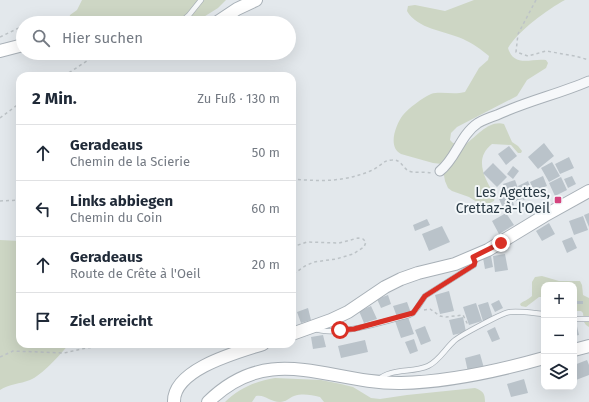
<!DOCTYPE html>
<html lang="de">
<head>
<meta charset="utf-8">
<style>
	body { margin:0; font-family:"Fira Sans",sans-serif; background:#f2f2f3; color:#1f2937 }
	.controls { position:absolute; right:12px; bottom:12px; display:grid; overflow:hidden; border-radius:8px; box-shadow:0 4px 16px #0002 }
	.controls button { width:36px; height:36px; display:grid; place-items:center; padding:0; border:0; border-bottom:1px solid #e0e1e3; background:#fff; color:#1f2937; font:20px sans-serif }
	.stop { position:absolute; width:12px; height:12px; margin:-9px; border:3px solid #d93025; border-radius:50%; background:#fff }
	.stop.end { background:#d93025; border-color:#fff; box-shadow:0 1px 4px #0008 }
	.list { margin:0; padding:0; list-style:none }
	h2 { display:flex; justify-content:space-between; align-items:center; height:52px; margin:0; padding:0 16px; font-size:17px }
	h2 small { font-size:13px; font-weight:400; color:#747a83 }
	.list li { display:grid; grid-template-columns:26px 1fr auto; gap:12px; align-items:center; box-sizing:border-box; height:56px; padding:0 16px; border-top:1px solid #e0e1e3 }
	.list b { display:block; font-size:15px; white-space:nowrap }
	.list p { margin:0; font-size:13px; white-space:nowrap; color:#747a83 }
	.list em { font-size:13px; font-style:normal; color:#747a83 }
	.icon { flex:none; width:22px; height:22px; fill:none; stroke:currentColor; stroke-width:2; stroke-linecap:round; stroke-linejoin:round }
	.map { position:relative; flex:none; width:589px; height:402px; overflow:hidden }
	.search { position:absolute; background:#fff; box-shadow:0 4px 16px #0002; left:16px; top:16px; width:280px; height:44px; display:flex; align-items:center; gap:10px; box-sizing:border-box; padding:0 14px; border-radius:22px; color:#747a83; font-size:15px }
	.panel { position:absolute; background:#fff; box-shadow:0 4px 16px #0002; left:16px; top:72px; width:280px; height:276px; border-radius:12px }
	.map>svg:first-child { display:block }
	.green { fill:#cdd6c4 }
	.building { fill:#bac3ca }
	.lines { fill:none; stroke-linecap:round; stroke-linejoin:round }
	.lane-casing { stroke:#a8b0b7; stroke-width:6 }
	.street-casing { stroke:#a8b0b7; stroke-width:11 }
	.secondary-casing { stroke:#a8b0b7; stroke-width:14 }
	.path { stroke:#bdc3c7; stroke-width:1.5; stroke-dasharray:3 3; stroke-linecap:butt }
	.lane { stroke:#f6f8fa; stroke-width:4.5 }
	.street { stroke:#f6f8fa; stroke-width:9 }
	.secondary { stroke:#fff; stroke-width:12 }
	.route { stroke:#d93025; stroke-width:5 }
	.poi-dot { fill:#d4447e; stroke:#f3f7f9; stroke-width:1.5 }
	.labels { text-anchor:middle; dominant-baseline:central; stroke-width:4; stroke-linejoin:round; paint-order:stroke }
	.poi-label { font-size:14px; fill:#2a3a45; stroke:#f3f7f9; text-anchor:end }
</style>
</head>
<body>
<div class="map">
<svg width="589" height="402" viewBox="0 0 589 402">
	<rect width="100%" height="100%" fill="#e3e8ec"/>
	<!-- green -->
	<path class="green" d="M 82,0 L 226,0 L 218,8 L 194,23 L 97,23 L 88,19 L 81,23 L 71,23 L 69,19 L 70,15 L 77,10 Z
		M 474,0 L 565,0 C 548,9 518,31 508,48 C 514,68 531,58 546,60 L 548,63 L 546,68 L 527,80 L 517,96 L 457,127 L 451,133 L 450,140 L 453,143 L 466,144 C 477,136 489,120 504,124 L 512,142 L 518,146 L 522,151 L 521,153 L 518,153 L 511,145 L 492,144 C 473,159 485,179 495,196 L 494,201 L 490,203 L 480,204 L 469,197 L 452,191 L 448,188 L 445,181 L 442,164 L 433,163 L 401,154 C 387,147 396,124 403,115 C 409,108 422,98 431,94 C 440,91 454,95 465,92 L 479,68 L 488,60 L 489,56 C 482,50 472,43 463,39 C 445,31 417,29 407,11 L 408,6 L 415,5 L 445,11 Z
		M 0,240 L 20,241 L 20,344 L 69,344 C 61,354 41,376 30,380 C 20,384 9,384 0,390 Z
		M 542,276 L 559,281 L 580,281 L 582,285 L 583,295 L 589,298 L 589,327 L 586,325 L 584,322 L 583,313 L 581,311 L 574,311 L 574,285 L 544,285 L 544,297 L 539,297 L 526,307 L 521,306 L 520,304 C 523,301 528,300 532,296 L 532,282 L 535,277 Z
		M 275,378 L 321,380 L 341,384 L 353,387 L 371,398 L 380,399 L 407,395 L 475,388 C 483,391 485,393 485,402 L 324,402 L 320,397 C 311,395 303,393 294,396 C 289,398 286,402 280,402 C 270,402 265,394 256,396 L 252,402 L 225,402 C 239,388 256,381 275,378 Z"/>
	<!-- building -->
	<path class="building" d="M 544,143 L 554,156 L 538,169 L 528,157 Z
		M 509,146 L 517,156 L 506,165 L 498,154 Z
		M 569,157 L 574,168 L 560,174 L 555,164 Z
		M 552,162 L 560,176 L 549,182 L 541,168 Z
		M 493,163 L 507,177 L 497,187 L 483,173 Z
		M 513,166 L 519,171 L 513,179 L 507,174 Z
		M 543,176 L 547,186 L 534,191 L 530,182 Z
		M 572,176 L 576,184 L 568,188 L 564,179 Z
		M 561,177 L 567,190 L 555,196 L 549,183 Z
		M 515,180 L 522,199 L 513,202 L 514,205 L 504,210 L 499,199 L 508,196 L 503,184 Z
		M 528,181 L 534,196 L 523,200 L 518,186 Z
		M 506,213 L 514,225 L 499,234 L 492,221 Z
		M 589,213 L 589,227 L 584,215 Z
		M 583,216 L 588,230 L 574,235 L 569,221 Z
		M 427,219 L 430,225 L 415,231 L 413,225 Z
		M 549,223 L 555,234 L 542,241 L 536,231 Z
		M 442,226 L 450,242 L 429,251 L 422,234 Z
		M 572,237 L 577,248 L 567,253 L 562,241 Z
		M 505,254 L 508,270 L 495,272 L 493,256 Z
		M 491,256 L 493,267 L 485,269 L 483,258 Z
		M 449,291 L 454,311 L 440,314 L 435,295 Z
		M 388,295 L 391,304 L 381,308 L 377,299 Z
		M 499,300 L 503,308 L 495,312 L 491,304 Z
		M 576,301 L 583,301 L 583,304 L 576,304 Z
		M 407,302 L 411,313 L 397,317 L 393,306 Z
		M 488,302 L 493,318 L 483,321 L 478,305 Z
		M 476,303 L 482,321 L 469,325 L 463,307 Z
		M 371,306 L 377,319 L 364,323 L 359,311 Z
		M 308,308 L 311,320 L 301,323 L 297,312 Z
		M 408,317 L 414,334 L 401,338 L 395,321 Z
		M 463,317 L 466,332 L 453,335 L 449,320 Z
		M 574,322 L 576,322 L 579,335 L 574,336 Z
		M 425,326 L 431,341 L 421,345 L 415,330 Z
		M 495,327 L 500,339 L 492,342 L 487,331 Z
		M 323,335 L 326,347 L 313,349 L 311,337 Z
		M 414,339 L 418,351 L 410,354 L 405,342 Z
		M 365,340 L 368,352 L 341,358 L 338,346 Z
		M 480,354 L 484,368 L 468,372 L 465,358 Z
		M 587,360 L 589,365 L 589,375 L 576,380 L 574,373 L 574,365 Z
		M 524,379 L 528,393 L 511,397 L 507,384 Z"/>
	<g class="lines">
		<defs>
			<path id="lane" d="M 180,23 L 189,15 L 201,0
				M 574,319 L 589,319
				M 315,329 C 337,337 386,321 409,315 L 413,313 L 417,308 L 425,296 L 474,265 L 473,258
				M 378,380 C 390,368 413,373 428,366 C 439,361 445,349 454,341 C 459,336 504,312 510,312 C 521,311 533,313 544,314"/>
			<path id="street" d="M 440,171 C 456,159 460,135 478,123 C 483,120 491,117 497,115 C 527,101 559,94 589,81"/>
			<path id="secondary" d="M 216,23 L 237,9 L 256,0
				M 0,51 L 23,45
				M 292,334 L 331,320 L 348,312 L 385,287 L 401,279 L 418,273 L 455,264 L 488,250 L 544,216 L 589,191
				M 574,350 L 589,346
				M 174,402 C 173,369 238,352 263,344
				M 208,402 C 271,340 328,384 401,383 C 449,382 498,371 544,358"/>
		</defs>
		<!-- lane casing -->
		<use href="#lane" class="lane-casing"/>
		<!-- street casing -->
		<use href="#street" class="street-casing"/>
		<!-- secondary casing -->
		<use href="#secondary" class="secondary-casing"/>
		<!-- path -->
		<path class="path" d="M 536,0 L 518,34 L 516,52 L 528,56 L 546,51 L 575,56 L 589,60
			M 30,23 L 43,17
			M 0,37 L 23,26
			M 64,76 L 99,53
			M 0,118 L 20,103
			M 292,179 C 314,181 338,182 359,175 C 366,173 374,170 379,166 C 383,163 386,160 392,160 C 400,159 402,166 407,170 C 413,174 424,171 431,173
			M 0,201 L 20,200
			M 292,247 L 307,242 L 339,243 L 358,238 L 363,239 L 366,242 L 364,247 L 353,254 L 336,259 L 314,262 L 305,266 L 292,275
			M 424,310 L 430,309 L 440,316 L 446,317 L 463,315 L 468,325
			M 0,357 L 13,351 L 64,353 L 86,348 L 122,344"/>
		<!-- lane -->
		<use href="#lane" class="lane"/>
		<!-- street -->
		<use href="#street" class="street"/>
		<!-- secondary -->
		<use href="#secondary" class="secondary"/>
	</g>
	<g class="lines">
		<!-- route -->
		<path class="route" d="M 340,330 L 354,329 L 413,313 L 425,296 L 474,265 L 475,262 L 473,257 L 501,243"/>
	</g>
	<!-- markers -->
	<rect class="poi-dot" x="554" y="196" width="8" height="8" rx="2"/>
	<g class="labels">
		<!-- poi labels -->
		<g class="poi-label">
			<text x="550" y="192">Les Agettes,<tspan x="550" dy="16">Crettaz-à-l'Oeil</tspan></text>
		</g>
	</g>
</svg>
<div class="controls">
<button>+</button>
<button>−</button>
<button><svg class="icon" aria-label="layers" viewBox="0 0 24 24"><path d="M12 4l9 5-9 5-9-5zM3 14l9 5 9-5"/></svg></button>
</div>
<div class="stop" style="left:340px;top:330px"></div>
<div class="stop end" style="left:501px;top:243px"></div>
<div class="search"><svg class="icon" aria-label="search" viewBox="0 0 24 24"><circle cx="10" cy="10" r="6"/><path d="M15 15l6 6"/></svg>Hier suchen</div>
<section class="panel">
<h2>2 Min.<small>Zu Fuß · 130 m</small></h2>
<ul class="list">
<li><svg class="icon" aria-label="ahead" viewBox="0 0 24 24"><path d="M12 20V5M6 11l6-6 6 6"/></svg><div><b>Geradeaus</b><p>Chemin de la Scierie</p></div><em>50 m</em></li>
<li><svg class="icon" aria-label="left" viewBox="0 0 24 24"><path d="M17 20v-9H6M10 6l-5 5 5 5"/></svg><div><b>Links abbiegen</b><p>Chemin du Coin</p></div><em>60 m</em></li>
<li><svg class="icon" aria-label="ahead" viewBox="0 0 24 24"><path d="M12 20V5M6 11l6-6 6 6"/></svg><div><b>Geradeaus</b><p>Route de Crête à l'Oeil</p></div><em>20 m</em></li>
<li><svg class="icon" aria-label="arrive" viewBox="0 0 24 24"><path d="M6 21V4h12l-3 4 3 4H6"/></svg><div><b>Ziel erreicht</b></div></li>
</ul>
</section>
</div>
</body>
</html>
